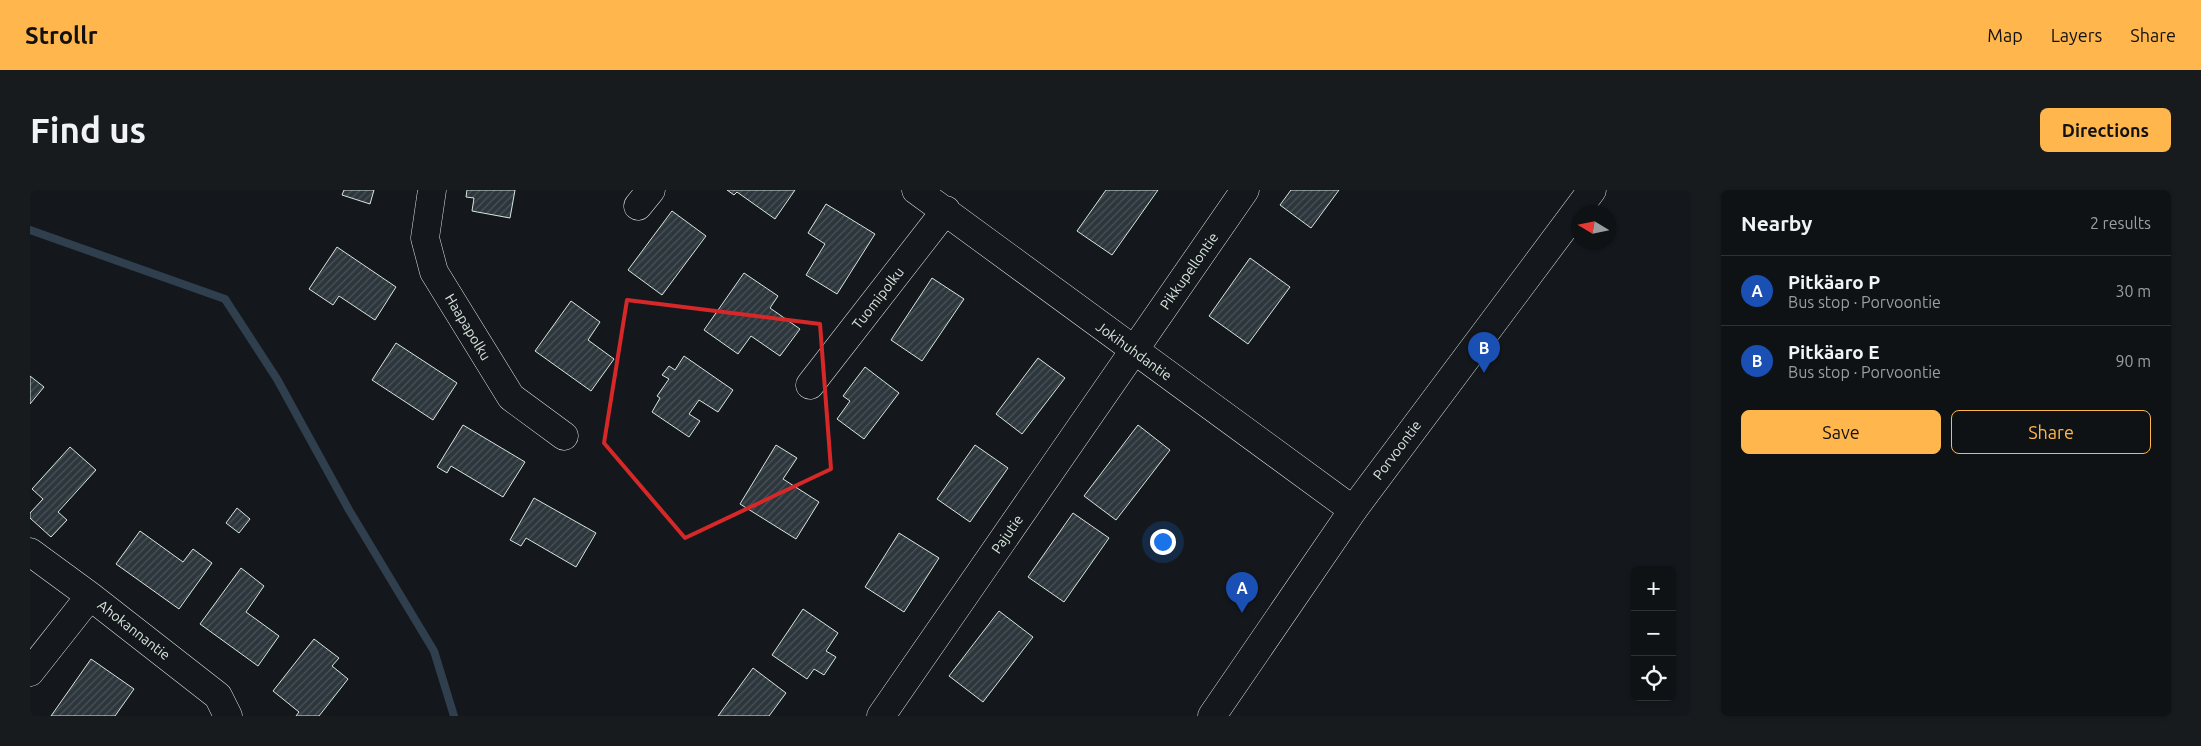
<!DOCTYPE html>
<html lang="en">
<head>
<meta charset="utf-8">
<style>
	body { margin:0; font-family:Ubuntu,sans-serif; background:#181b1e; color:#f1f3f6 }
	.controls { position:absolute; right:15px; bottom:15px; display:grid; overflow:hidden; border-radius:8px; box-shadow:0 1px 4px #0004 }
	.controls button { width:45px; height:45px; display:grid; place-items:center; padding:0; border:0; border-bottom:1px solid #2f3234; background:#0f1215; color:#f1f3f6; font:25px sans-serif }
	.compass { position:absolute; left:1541px; top:15px; width:45px; height:45px; border-radius:50%; background:#0f1215; box-shadow:0 1px 4px #0004; rotate:280deg }
	.you { position:absolute; left:1132px; top:351px; width:18px; height:18px; margin:-12px; border:4px solid #fff; border-radius:50%; background:#1a73e8; box-shadow:0 0 0 8px #1a73e833 }
	.badge { display:grid; place-items:center; width:32px; height:32px; border-radius:50%; background:#ffb74d; color:#fff; font-size:16px; font-weight:700 }
	.pin { position:absolute; translate:-50% -41px; filter:drop-shadow(0 1px 2px #0008) }
	.pin::after { content:''; position:absolute; top:26px; width:18px; height:15px; background:inherit; clip-path:polygon(0 0,100% 0,50% 100%) }
	.list { margin:0; padding:0; list-style:none }
	h2 { display:flex; justify-content:space-between; align-items:center; height:65px; margin:0; padding:0 20px; font-size:21px }
	h2 small { font-size:16px; font-weight:400; color:#9b9ea0 }
	.list li { display:grid; grid-template-columns:32px 1fr auto; gap:15px; align-items:center; box-sizing:border-box; height:70px; padding:0 20px; border-top:1px solid #2f3234 }
	.list b { display:block; font-size:19px; white-space:nowrap }
	.list p { margin:0; font-size:16px; white-space:nowrap; color:#9b9ea0 }
	.list em { font-size:16px; font-style:normal; color:#9b9ea0 }
	.actions { display:flex; gap:10px; padding:15px 20px }
	.actions a { flex:1; padding:11px 0; border:1px solid #ffb74d; border-radius:8px; text-align:center; font-size:18px; color:#ffb74d }
	.actions .main { background:#ffb74d; color:#111 }
	.icon { flex:none; width:28px; height:28px; fill:none; stroke:currentColor; stroke-width:2; stroke-linecap:round; stroke-linejoin:round }
	.map { position:relative; flex:none; width:1661px; height:526px; overflow:hidden; border-radius:8px }
	header { display:flex; align-items:center; gap:30px; box-sizing:border-box; height:70px; padding:0 25px; background:#ffb74d; color:#111 }
	header strong { font-size:24px }
	nav { display:flex; gap:28px; margin-inline-start:auto; font-size:18px }
	.intro { display:flex; align-items:center; justify-content:space-between; box-sizing:border-box; height:120px; padding:0 30px }
	h1 { margin:0; font-size:35px }
	.button { padding:12px 22px; border-radius:8px; background:#ffb74d; color:#111; font-size:18px; font-weight:700 }
	main { display:flex; gap:30px; padding:0 30px }
	aside { flex:1; background:#0f1215; border-radius:8px; box-shadow:0 1px 4px #0004 }
	.map>svg:first-child { display:block }
	.lines { fill:none; stroke-linecap:round; stroke-linejoin:round }
	.stream { stroke:#2f3f4d; stroke-width:8 }
	.building { fill:url(#building-hatch); stroke:#d8e6dc }
	.minor-casing { stroke:#d8e6dc; stroke-width:29 }
	.major-casing { stroke:#d8e6dc; stroke-width:29 }
	.minor { stroke:#14181c; stroke-width:28 }
	.major { stroke:#14181c; stroke-width:28 }
	.marked { fill:none; stroke:#d62828; stroke-width:4; stroke-linejoin:round }
	.labels { text-anchor:middle; dominant-baseline:central; stroke-width:4; stroke-linejoin:round; paint-order:stroke }
	.street-label { font-size:14px; fill:#d8e6dc; stroke:#14181c }
</style>
</head>
<body>
<header>
<strong>Strollr</strong>
<nav><a>Map</a><a>Layers</a><a>Share</a></nav>
</header>
<div class="intro"><h1>Find us</h1><a class="button">Directions</a></div>
<main>
<div class="map">
<svg width="1661" height="526" viewBox="0 0 1661 526">
	<defs>
		<pattern id="building-hatch" width="6" height="6" patternUnits="userSpaceOnUse" patternTransform="scale(1.25)"><rect width="6" height="6" fill="#2c363c"/><path d="M-1 1l2-2M0 6l6-6M5 7l2-2" fill="none" stroke="#4a5358"/></pattern>
	</defs>
	<rect width="100%" height="100%" fill="#14181c"/>
	<g class="lines">
		<!-- stream -->
		<path class="stream" d="M 0,40 L 195,109 L 247,189 L 319,320 L 404,461 L 424,526"/>
	</g>
	<!-- building -->
	<path class="building" d="M 314,0 L 344,0 L 340,14 L 312,5 Z
		M 437,0 L 485,0 L 480,28 L 442,21 L 444,8 L 436,7 Z
		M 697,0 L 765,0 L 745,29 L 707,2 L 704,5 Z
		M 1076,0 L 1128,0 L 1082,65 L 1047,41 Z
		M 1261,0 L 1309,0 L 1281,38 L 1250,15 Z
		M 796,14 L 845,44 L 807,104 L 776,85 L 795,54 L 778,43 Z
		M 642,21 L 676,46 L 632,105 L 598,80 Z
		M 307,57 L 366,97 L 345,130 L 309,106 L 303,115 L 279,99 Z
		M 1220,68 L 1260,97 L 1218,154 L 1179,126 Z
		M 714,83 L 748,106 L 740,118 L 770,139 L 750,166 L 721,146 L 708,164 L 674,140 Z
		M 902,88 L 934,109 L 892,171 L 861,150 Z
		M 541,111 L 570,132 L 558,150 L 584,169 L 561,201 L 505,161 Z
		M 366,153 L 427,193 L 403,230 L 342,190 Z
		M 654,166 L 703,200 L 688,222 L 669,210 L 659,224 L 670,231 L 659,247 L 622,222 L 630,208 L 627,206 L 639,189 L 632,185 L 639,176 L 645,180 Z
		M 1008,168 L 1035,188 L 992,244 L 966,224 Z
		M 835,177 L 869,203 L 834,249 L 807,229 L 820,211 L 813,206 Z
		M 0,186 L 14,197 L 0,214 Z
		M 433,235 L 495,272 L 473,307 L 421,276 L 417,283 L 407,277 Z
		M 1108,235 L 1140,260 L 1086,330 L 1054,306 Z
		M 746,255 L 767,268 L 753,289 L 789,312 L 766,349 L 710,314 Z
		M 945,255 L 978,278 L 940,332 L 907,309 Z
		M 40,257 L 66,280 L 28,322 L 37,330 L 21,347 L 0,328 L 0,323 L 13,309 L 2,299 Z
		M 504,308 L 566,343 L 546,377 L 496,348 L 491,356 L 480,350 Z
		M 207,318 L 220,329 L 209,343 L 196,333 Z
		M 1043,323 L 1079,348 L 1034,412 L 998,387 Z
		M 110,341 L 153,372 L 163,359 L 182,373 L 149,419 L 86,374 Z
		M 869,343 L 909,368 L 874,422 L 835,397 Z
		M 211,378 L 234,396 L 216,422 L 249,446 L 228,476 L 170,434 Z
		M 773,419 L 808,443 L 796,461 L 806,467 L 794,485 L 784,479 L 777,489 L 742,465 Z
		M 969,421 L 1003,447 L 953,512 L 919,486 Z
		M 284,449 L 309,468 L 302,476 L 318,489 L 289,526 L 266,526 L 269,522 L 243,501 Z
		M 61,469 L 104,499 L 85,526 L 21,526 Z
		M 723,478 L 756,503 L 739,526 L 688,526 Z"/>
	<g class="lines">
		<defs>
			<path id="minor" d="M 402,0 L 395,48 L 404,82 L 481,207 L 534,246
				M 886,0 L 1323,320
				M 608,16 L 621,0
				M 780,195 L 916,20
				M 0,362 L 60,406 L 188,506 L 198,526
				M 0,482 L 60,406
				M 851,526 L 1215,0"/>
			<path id="major" d="M 1182,526 L 1323,320 L 1562,0"/>
		</defs>
		<!-- minor casing -->
		<use href="#minor" class="minor-casing"/>
		<!-- major casing -->
		<use href="#major" class="major-casing"/>
		<!-- minor -->
		<use href="#minor" class="minor"/>
		<!-- major -->
		<use href="#major" class="major"/>
	</g>
	<!-- marked area -->
	<path class="marked" d="M 597,110 L 790,134 L 801,279 L 655,348 L 574,253 Z"/>
	<g class="labels">
		<!-- street labels -->
		<g class="street-label">
			<text transform="translate(1159 81) rotate(-55)">Pikkupellontie</text>
			<text transform="translate(848 108) rotate(-52)">Tuomipolku</text>
			<text transform="translate(438 137) rotate(59)">Haapapolku</text>
			<text transform="translate(1104 161) rotate(36)">Jokihuhdantie</text>
			<text transform="translate(1367 260) rotate(-53)">Porvoontie</text>
			<text transform="translate(977 344) rotate(-55)">Pajutie</text>
			<text transform="translate(104 440) rotate(38)">Ahokannantie</text>
		</g>
	</g>
</svg>
<div class="controls">
<button>+</button>
<button>−</button>
<button><svg class="icon" aria-label="locate" viewBox="0 0 24 24"><circle cx="12" cy="12" r="6"/><path d="M12 2v4M12 18v4M2 12h4M18 12h4"/></svg></button>
</div>
<svg class="compass" viewBox="-18 -18 36 36"><path d="M0-13l5 13h-10z" fill="#e53935"/><path d="M0 13l5-13h-10z" fill="#9b9ea0"/></svg>
<div class="you"></div>
<div class="pin badge" style="left:1212px;top:423px;background:#1a4fb4">A</div>
<div class="pin badge" style="left:1454px;top:183px;background:#1a4fb4">B</div>
</div>
<aside>
<h2>Nearby<small>2 results</small></h2>
<ul class="list">
<li><span class="badge" style="background:#1a4fb4">A</span><div><b>Pitkäaro P</b><p>Bus stop · Porvoontie</p></div><em>30 m</em></li>
<li><span class="badge" style="background:#1a4fb4">B</span><div><b>Pitkäaro E</b><p>Bus stop · Porvoontie</p></div><em>90 m</em></li>
</ul>
<div class="actions"><a class="main">Save</a><a>Share</a></div>
</aside>
</main>
</body>
</html>
